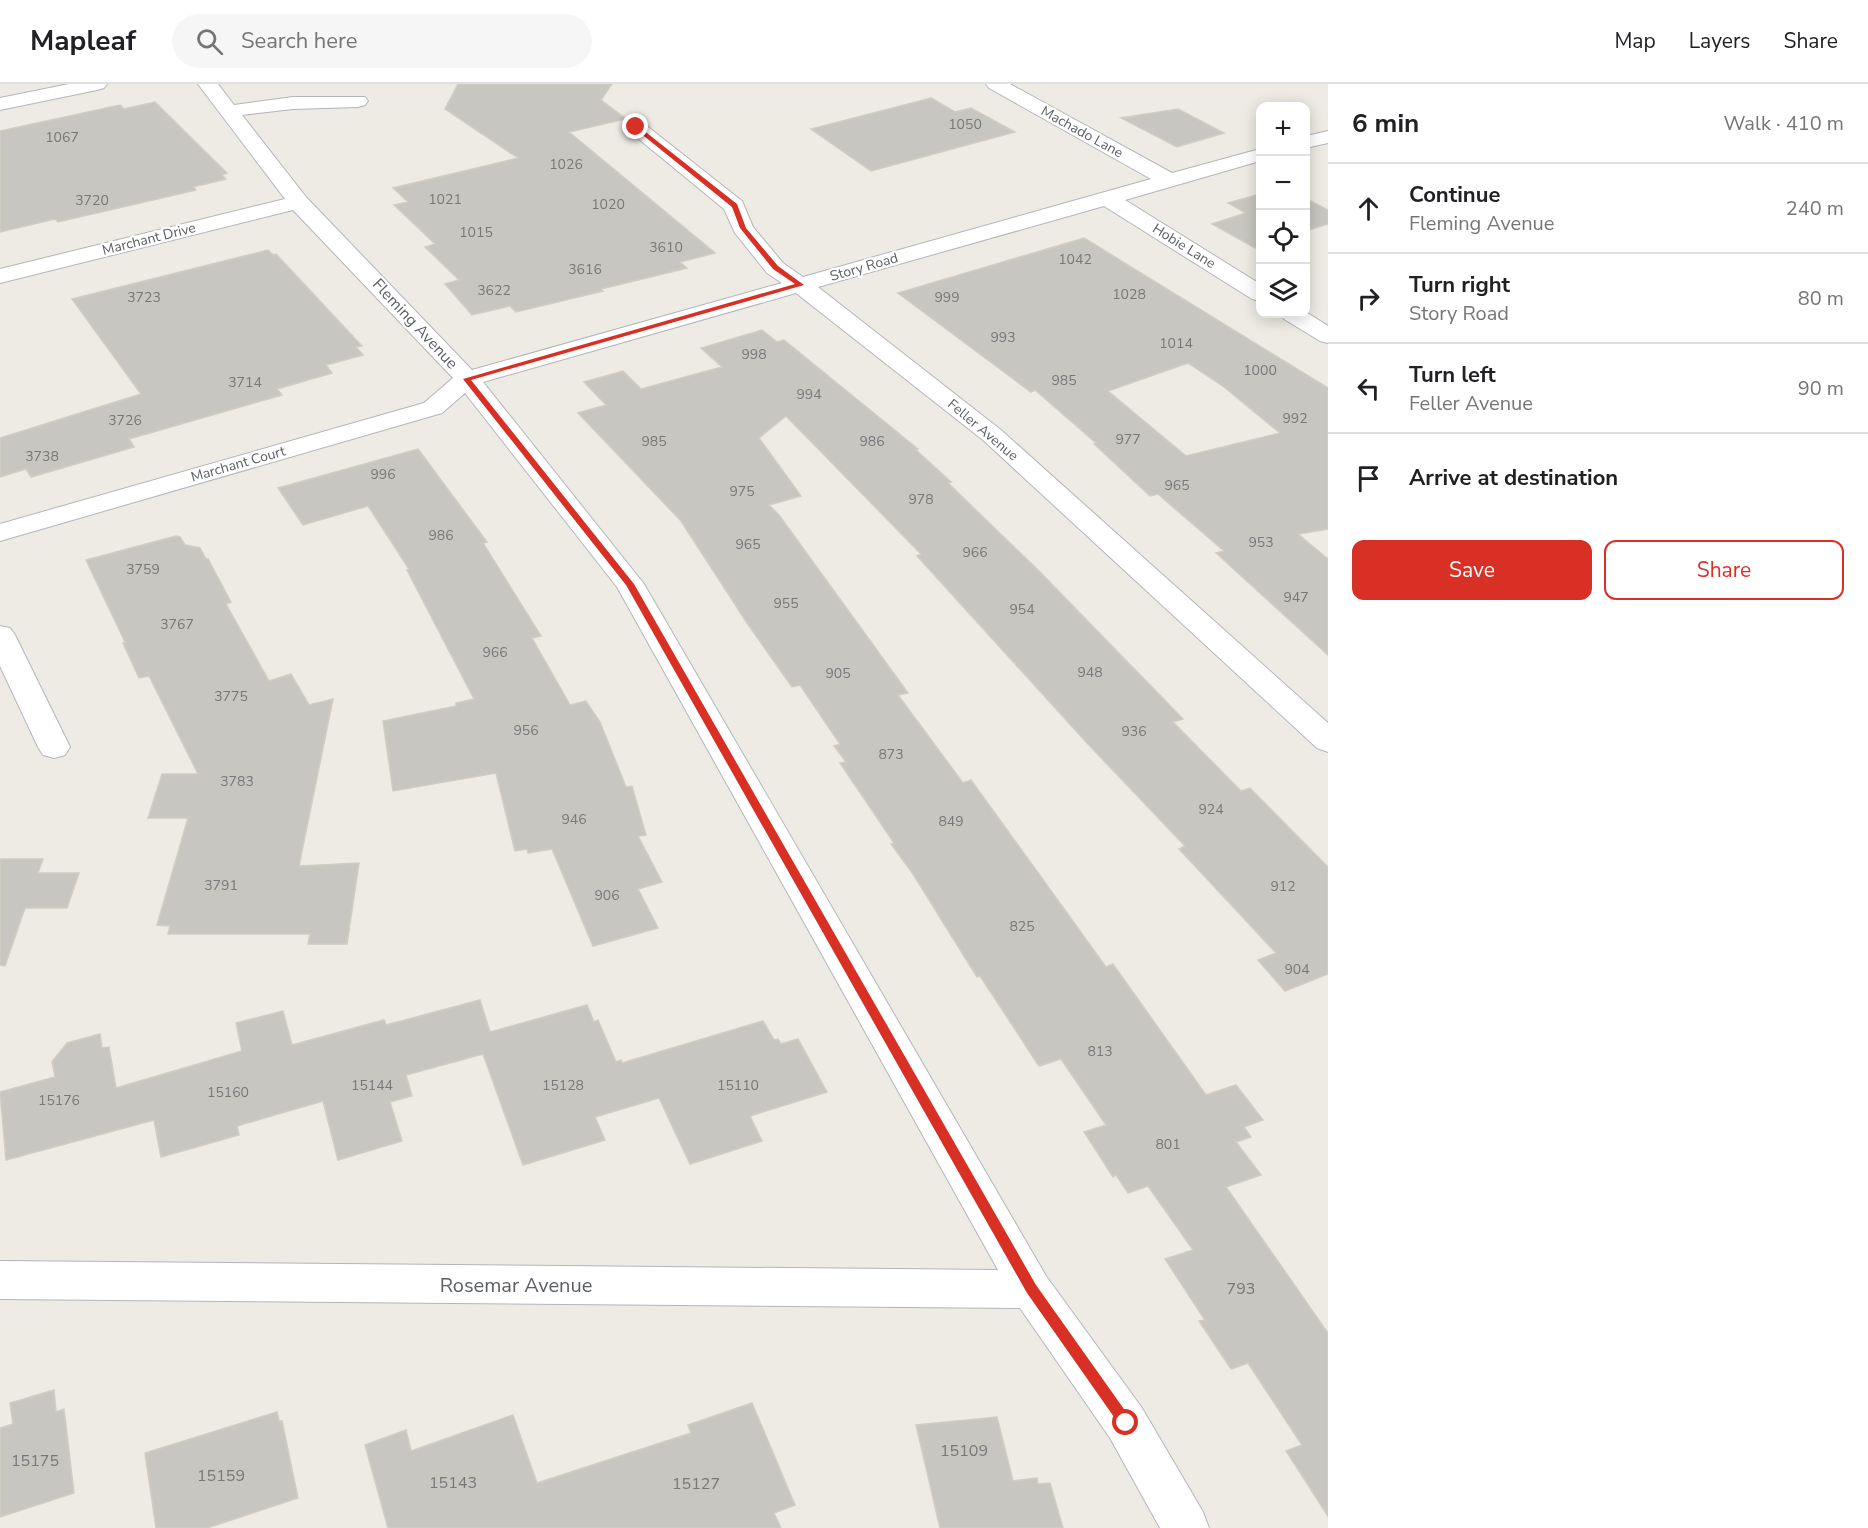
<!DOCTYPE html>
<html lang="en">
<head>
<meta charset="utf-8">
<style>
	body { margin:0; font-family:"Nunito Sans",sans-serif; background:#f6f6f6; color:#202124 }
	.controls { position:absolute; right:18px; top:18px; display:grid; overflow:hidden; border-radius:12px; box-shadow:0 3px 15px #0003 }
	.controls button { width:54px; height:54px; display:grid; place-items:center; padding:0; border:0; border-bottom:2px solid #e0e0e0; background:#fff; color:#202124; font:30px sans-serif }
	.stop { position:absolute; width:18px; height:18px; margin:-14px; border:4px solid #d93025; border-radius:50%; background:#fff }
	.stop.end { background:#d93025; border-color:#fff; box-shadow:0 2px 6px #0008 }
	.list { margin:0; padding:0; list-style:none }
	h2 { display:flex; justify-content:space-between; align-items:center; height:78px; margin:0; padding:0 24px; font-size:26px }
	h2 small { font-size:20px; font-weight:400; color:#757577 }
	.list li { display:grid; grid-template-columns:39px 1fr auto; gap:18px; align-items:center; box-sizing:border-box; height:90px; padding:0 24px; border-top:2px solid #e0e0e0 }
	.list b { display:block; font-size:22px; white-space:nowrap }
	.list p { margin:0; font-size:20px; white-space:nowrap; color:#757577 }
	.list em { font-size:20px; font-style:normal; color:#757577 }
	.actions { display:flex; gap:12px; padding:18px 24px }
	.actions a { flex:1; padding:14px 0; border:2px solid #d93025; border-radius:12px; text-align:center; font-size:21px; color:#d93025 }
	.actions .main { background:#d93025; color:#fff }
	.icon { flex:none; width:33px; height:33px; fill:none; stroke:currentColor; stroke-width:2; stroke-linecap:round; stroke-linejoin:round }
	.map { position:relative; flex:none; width:1328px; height:1444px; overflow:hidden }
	header { display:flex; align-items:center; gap:36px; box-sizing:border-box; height:84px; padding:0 30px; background:#fff; border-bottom:2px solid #e0e0e0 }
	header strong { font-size:28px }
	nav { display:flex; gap:33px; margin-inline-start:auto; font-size:21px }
	.search { width:420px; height:54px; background:#f6f6f6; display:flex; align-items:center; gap:15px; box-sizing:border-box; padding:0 21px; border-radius:33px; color:#757577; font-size:22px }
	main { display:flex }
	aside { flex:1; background:#fff }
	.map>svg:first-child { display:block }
	.building { fill:#c8c6c0; stroke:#d2cdc1; stroke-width:1.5; fill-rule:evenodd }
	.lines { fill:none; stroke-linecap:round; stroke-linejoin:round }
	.minor-casing { stroke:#b3b5ba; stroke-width:2 }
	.minor { fill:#fff; fill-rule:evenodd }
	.route { fill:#d93025 }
	.labels { text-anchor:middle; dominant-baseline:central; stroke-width:4.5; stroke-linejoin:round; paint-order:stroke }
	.number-label { font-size:14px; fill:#76787a }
	.far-street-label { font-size:14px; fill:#5b5e63; stroke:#fff }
	.street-label { font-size:16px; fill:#5b5e63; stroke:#fff }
	.near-number-label { font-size:16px; fill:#76787a }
	.near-street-label { font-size:20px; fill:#5b5e63; stroke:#fff }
</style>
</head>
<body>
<header>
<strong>Mapleaf</strong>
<div class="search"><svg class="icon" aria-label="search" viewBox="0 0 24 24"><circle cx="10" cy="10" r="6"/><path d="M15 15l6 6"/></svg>Search here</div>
<nav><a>Map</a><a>Layers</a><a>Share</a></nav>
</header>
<main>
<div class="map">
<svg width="1328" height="1444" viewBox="0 0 1328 1444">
	<rect width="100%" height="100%" fill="#edebe3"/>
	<!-- building -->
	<path class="building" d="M 458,0 L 612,0 L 601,16 L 626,35 L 569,48 L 715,169 L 680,178 L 687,184 L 601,205 L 603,207 L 516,228 L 510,222 L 472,231 L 445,200 L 459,196 L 425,163 L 435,160 L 394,121 L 408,118 L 393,104 L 518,74 L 445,25 Z
		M 931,14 L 955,28 L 971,24 L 1015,48 L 871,87 L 811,45 Z
		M 155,18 L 227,89 L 222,91 L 226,95 L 193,103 L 196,106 L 58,138 L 55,135 L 0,148 L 0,47 L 120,21 L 124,25 Z
		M 1178,25 L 1224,49 L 1177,63 L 1121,34 Z
		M 1260,110 L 1260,162 L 1255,164 L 1212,140 L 1246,129 L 1228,119 Z
		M 1305,114 L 1328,126 L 1328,140 L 1305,147 Z
		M 1084,154 L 1328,304 L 1328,445 L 1298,450 L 1328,475 L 1328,571 L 1216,469 L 1224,467 L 1158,410 L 1150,412 L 1094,360 L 1096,359 L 1035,306 L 1031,308 L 1016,297 L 898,209 ZM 1188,279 L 1224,303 L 1280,349 L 1186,372 L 1108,307 Z
		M 268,166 L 273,171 L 276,170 L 362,262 L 356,263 L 363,271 L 326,281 L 332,289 L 277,305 L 282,311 L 129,355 L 134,363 L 31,393 L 26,385 L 0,393 L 0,354 L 141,310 L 72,215 Z
		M 762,246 L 777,258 L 784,256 L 918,365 L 916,366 L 951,398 L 948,399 L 1039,487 L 1183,635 L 1173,638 L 1241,707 L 1250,704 L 1328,783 L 1328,890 L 1285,907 L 1258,876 L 1276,869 L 1179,765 L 1185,762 L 1087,659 L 917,472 L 921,470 L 786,332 L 759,354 L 801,412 L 769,421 L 779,431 L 908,609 L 898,611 L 963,699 L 971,696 L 1106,883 L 1113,880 L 1206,1011 L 1236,1001 L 1263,1036 L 1244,1043 L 1251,1053 L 1236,1058 L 1261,1091 L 1226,1103 L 1328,1249 L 1328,1432 L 1286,1367 L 1302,1361 L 1248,1279 L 1231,1285 L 1199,1237 L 1205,1236 L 1165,1175 L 1193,1166 L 1148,1102 L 1128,1109 L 1116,1091 L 1113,1093 L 1084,1048 L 1106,1041 L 1061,975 L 1039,982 L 980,892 L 977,893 L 913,790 L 891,760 L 894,759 L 840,679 L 846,678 L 834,662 L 840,660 L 800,601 L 792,603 L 747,539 L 681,437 L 578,329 L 606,321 L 584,298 L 623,287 L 641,305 L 722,283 L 701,264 Z
		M 418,365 L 487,458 L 483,459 L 541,552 L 532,554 L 570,621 L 586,617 L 600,638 L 626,703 L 632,702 L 646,751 L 638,752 L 662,798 L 638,805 L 658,844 L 593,862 L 552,765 L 528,769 L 527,765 L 515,767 L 496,689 L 393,707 L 383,637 L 456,622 L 456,619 L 474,615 L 407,486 L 409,485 L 368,422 L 303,441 L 278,404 Z
		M 176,452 L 180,453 L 185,461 L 200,464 L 206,475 L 208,475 L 231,518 L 226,520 L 269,597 L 291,590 L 309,621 L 333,615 L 299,782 L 359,779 L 347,860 L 308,860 L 310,850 L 168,850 L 170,842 L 157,841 L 188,734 L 148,734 L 162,690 L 198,690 L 149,592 L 139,594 L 123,559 L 125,558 L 86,476 Z
		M 0,775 L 43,775 L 38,789 L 79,789 L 67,824 L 25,824 L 5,882 L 0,881 Z
		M 480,916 L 490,948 L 587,921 L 594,938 L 598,936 L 616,978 L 621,976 L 622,979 L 763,937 L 774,956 L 778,955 L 781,960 L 798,955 L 827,1008 L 750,1032 L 762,1057 L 690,1080 L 659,1014 L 595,1033 L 605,1056 L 523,1081 L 483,970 L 406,991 L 412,1012 L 390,1018 L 402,1057 L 338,1076 L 323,1017 L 237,1042 L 239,1051 L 161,1073 L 154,1036 L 6,1076 L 0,1008 L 55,993 L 52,978 L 67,959 L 100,950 L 102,964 L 109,963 L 116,1004 L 242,967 L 236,939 L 283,927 L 292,961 L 384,936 L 386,941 Z
		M 54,1306 L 56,1328 L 64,1325 L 74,1409 L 0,1433 L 0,1344 L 13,1340 L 10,1319 Z
		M 752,1319 L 795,1421 L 774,1429 L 781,1444 L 388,1444 L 365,1361 L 406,1346 L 411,1367 L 513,1331 L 537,1399 L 691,1349 L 688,1341 Z
		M 277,1328 L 279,1337 L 282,1337 L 298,1414 L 207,1444 L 156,1444 L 145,1369 Z
		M 997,1333 L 1013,1397 L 1037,1394 L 1038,1400 L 1050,1399 L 1063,1444 L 940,1444 L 916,1341 Z"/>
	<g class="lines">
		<defs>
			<path id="minor" d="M 69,0 L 107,0 L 104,4 L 97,6 L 0,26 L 0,14 Z
				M 198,0 L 218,0 L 234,21 L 293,13 L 365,13 L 368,17 L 365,21 L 358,23 L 293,25 L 242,31 L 306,113 L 472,286 L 782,199 L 767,189 L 735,149 L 724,125 L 629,47 L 626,43 L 629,39 L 643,39 L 742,117 L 753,143 L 783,179 L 803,193 L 1151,95 L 989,4 L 986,0 L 1010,0 L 1172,89 L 1260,65 L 1260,77 L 1125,116 L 1260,200 L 1260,217 L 1252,215 L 1104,122 L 818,203 L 1001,346 L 1328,639 L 1328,668 L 1317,664 L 983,356 L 796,209 L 483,298 L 644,500 L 1046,1192 L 1142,1324 L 1203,1428 L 1209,1444 L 1160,1444 L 1110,1354 L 1020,1224 L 0,1215 L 0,1177 L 998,1186 L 617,503 L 465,309 L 442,329 L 0,457 L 0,440 L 424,319 L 453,294 L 293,126 L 0,199 L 0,185 L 285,115 Z
				M 1328,47 L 1328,59 L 1306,64 L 1306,52 Z
				M 1306,228 L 1328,242 L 1328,259 L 1320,257 L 1284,235 L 1280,230 Z
				M 0,542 L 10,544 L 15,551 L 70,663 L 65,671 L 54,674 L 43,671 L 38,663 L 0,582 Z"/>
		</defs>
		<!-- minor casing -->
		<use href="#minor" class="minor-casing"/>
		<!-- minor -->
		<use href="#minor" class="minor"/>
	</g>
	<!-- route -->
	<path class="route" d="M 634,42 L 638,42 L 737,120 L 746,144 L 778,182 L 804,201 L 471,296 L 634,500 L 1036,1201 L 1131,1335 L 1133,1339 L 1131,1343 L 1126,1345 L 1121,1343 L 1027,1209 L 626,501 L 463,295 L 795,200 L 773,185 L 740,144 L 732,123 L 634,44 Z"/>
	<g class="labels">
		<!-- number labels -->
		<g class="number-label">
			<text x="965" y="40">1050</text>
			<text x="62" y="53">1067</text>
			<text x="566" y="80">1026</text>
			<text x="445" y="115">1021</text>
			<text x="92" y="116">3720</text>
			<text x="608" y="120">1020</text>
			<text x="476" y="148">1015</text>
			<text x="666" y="163">3610</text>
			<text x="1075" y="175">1042</text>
			<text x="585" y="185">3616</text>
			<text x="494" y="206">3622</text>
			<text x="1129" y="210">1028</text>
			<text x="144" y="213">3723</text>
			<text x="947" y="213">999</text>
			<text x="1003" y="253">993</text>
			<text x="1176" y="259">1014</text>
			<text x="754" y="270">998</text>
			<text x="1260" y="286">1000</text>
			<text x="1064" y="296">985</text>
			<text x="245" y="298">3714</text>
			<text x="809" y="310">994</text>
			<text x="1295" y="334">992</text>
			<text x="125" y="336">3726</text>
			<text x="1128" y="355">977</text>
			<text x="654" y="357">985</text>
			<text x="872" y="357">986</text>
			<text x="42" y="372">3738</text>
			<text x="383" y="390">996</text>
			<text x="1177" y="401">965</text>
			<text x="742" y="407">975</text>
			<text x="921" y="415">978</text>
			<text x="441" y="451">986</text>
			<text x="1261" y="458">953</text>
			<text x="748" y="460">965</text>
			<text x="975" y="468">966</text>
			<text x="143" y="485">3759</text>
			<text x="1296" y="513">947</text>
			<text x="786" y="519">955</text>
			<text x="1022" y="525">954</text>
			<text x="177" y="540">3767</text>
			<text x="495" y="568">966</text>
			<text x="1090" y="588">948</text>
			<text x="838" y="589">905</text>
			<text x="231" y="612">3775</text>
			<text x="526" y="646">956</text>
			<text x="1134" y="647">936</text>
			<text x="891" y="670">873</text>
			<text x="237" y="697">3783</text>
			<text x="1211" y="725">924</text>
			<text x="574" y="735">946</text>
			<text x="951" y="737">849</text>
			<text x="221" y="801">3791</text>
			<text x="1283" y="802">912</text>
			<text x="607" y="811">906</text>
			<text x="1022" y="842">825</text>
			<text x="1297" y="885">904</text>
			<text x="1100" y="967">813</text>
			<text x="372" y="1001">15144</text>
			<text x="563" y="1001">15128</text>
			<text x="738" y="1001">15110</text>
			<text x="228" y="1008">15160</text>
			<text x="59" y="1016">15176</text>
			<text x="1168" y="1060">801</text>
		</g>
		<!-- far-street labels -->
		<g class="far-street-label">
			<text transform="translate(1082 48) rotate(29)">Machado Lane</text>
			<text transform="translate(149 155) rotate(-14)">Marchant Drive</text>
			<text transform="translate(1184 162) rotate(32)">Hobie Lane</text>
			<text transform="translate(864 183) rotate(-16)">Story Road</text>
			<text transform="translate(983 346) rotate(40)">Feller Avenue</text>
			<text transform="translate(238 380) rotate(-16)">Marchant Court</text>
		</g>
		<!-- street labels -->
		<g class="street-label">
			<text transform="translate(415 240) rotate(47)">Fleming Avenue</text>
		</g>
		<!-- near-number labels -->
		<g class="near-number-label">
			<text x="1241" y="1205">793</text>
			<text x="964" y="1367">15109</text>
			<text x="35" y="1377">15175</text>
			<text x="221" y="1392">15159</text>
			<text x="453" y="1399">15143</text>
			<text x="696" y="1400">15127</text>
		</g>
		<!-- near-street labels -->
		<g class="near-street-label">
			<text x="516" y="1201">Rosemar Avenue</text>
		</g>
	</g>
</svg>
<div class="controls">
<button>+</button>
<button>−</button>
<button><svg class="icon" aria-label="locate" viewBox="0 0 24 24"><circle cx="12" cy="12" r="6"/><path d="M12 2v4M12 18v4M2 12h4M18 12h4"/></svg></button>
<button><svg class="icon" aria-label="layers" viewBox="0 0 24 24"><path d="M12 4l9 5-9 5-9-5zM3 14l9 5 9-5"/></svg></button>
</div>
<div class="stop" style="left:1126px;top:1339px"></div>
<div class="stop end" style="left:636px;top:43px"></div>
</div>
<aside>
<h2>6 min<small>Walk · 410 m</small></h2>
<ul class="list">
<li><svg class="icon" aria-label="ahead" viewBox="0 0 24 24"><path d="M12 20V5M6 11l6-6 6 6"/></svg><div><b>Continue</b><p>Fleming Avenue</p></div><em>240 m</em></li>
<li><svg class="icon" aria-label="right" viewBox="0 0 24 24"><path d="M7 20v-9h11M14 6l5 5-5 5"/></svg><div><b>Turn right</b><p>Story Road</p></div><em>80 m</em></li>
<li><svg class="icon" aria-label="left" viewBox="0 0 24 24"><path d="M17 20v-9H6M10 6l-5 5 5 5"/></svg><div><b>Turn left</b><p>Feller Avenue</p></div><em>90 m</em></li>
<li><svg class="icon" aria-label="arrive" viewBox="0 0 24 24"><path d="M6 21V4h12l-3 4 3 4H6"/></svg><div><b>Arrive at destination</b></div></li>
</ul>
<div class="actions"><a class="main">Save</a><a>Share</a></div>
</aside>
</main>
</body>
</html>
